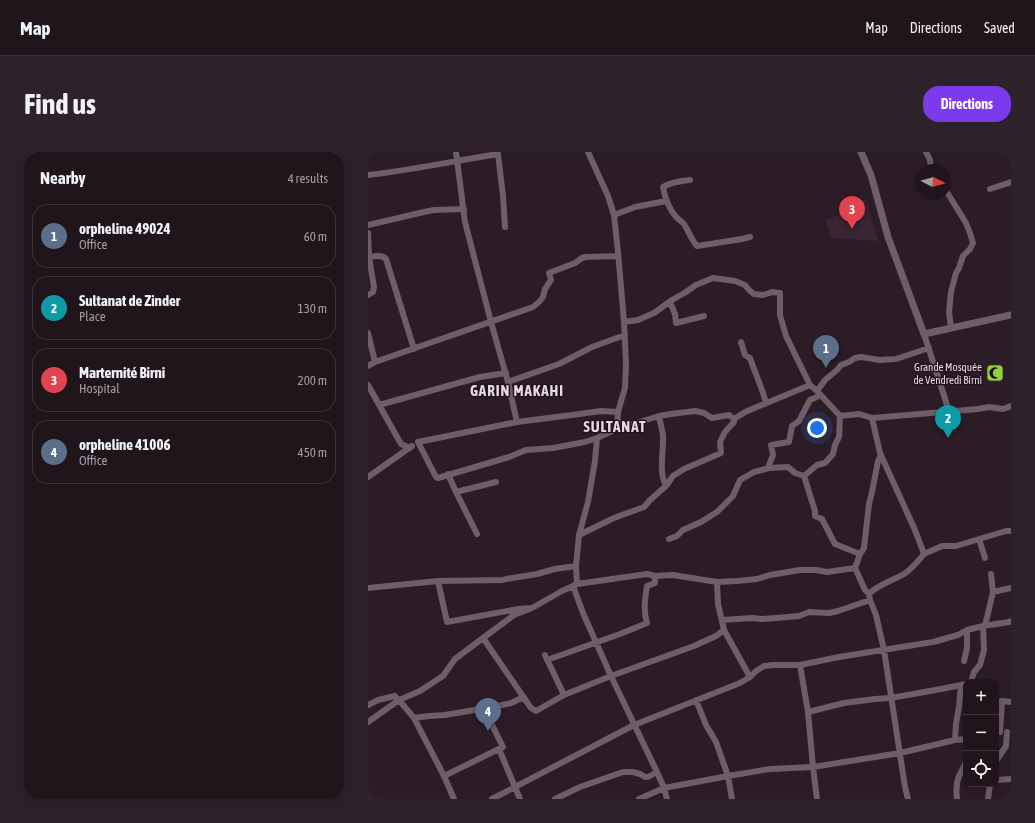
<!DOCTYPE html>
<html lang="en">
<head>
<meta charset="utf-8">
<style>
	body { margin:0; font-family:"Asap Condensed",sans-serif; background:#2d2229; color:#f1f3f6 }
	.controls { position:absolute; right:12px; bottom:12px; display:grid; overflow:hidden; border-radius:8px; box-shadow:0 4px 16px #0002 }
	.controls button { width:36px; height:36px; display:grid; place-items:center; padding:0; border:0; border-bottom:1px solid #3e343b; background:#21151c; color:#f1f3f6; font:20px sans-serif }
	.compass { position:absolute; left:547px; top:12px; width:36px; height:36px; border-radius:50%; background:#21151c; box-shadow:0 4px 16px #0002; rotate:96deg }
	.you { position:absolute; left:449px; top:276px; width:14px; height:14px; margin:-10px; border:3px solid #fff; border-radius:50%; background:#1a73e8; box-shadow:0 0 0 6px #1a73e833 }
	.badge { display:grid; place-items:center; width:26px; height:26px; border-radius:50%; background:#7c3aed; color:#fff; font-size:13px; font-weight:700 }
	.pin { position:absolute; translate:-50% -33px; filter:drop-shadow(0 1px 2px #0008) }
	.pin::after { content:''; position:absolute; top:21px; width:14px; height:12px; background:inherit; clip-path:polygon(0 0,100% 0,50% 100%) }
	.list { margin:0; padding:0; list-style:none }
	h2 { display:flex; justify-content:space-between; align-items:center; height:52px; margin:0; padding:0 16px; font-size:17px }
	h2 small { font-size:13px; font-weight:400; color:#a29fa3 }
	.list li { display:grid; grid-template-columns:26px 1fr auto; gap:12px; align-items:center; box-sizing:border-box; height:64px; margin:0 8px 8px; padding:0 8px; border:1px solid #3e343b; border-radius:16px }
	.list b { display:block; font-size:15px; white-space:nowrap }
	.list p { margin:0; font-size:13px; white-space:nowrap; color:#a29fa3 }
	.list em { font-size:13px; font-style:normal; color:#a29fa3 }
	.icon { flex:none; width:22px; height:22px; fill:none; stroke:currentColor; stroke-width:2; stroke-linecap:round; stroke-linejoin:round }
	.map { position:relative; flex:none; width:643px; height:647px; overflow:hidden; border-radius:16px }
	header { display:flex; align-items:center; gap:24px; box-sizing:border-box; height:56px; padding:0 20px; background:#21151c; border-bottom:1px solid #3e343b }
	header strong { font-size:19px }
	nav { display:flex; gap:22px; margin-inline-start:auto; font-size:14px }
	.intro { display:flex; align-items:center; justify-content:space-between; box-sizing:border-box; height:96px; padding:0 24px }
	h1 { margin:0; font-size:28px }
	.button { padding:10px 18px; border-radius:16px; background:#7c3aed; color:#fff; font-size:14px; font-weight:700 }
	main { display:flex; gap:24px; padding:0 24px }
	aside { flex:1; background:#21151c; border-radius:16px; box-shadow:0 4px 16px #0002 }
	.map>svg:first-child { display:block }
	.built { fill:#3a2532 }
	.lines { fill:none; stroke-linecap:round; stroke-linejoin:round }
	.minor { stroke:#6f5d67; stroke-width:6 }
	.tertiary { stroke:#6f5d67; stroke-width:7 }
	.labels { text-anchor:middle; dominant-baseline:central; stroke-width:3; stroke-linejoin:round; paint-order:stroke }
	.poi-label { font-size:11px; fill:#e5dae0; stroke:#22131c; text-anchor:end }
	.district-label { font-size:15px; font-weight:bold; letter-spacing:1px; fill:#e5dae0; stroke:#22131c }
</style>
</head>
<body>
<header>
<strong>Map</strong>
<nav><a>Map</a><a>Directions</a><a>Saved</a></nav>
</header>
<div class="intro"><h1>Find us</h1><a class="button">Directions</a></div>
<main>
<aside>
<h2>Nearby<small>4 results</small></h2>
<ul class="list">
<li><span class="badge" style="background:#5c6f8a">1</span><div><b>orpheline 49024</b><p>Office</p></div><em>60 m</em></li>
<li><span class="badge" style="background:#0f9aa8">2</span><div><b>Sultanat de Zinder</b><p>Place</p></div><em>130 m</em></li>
<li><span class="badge" style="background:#e0444e">3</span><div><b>Marternité Birni</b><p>Hospital</p></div><em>200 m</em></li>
<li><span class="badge" style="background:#5c6f8a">4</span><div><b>orpheline 41006</b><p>Office</p></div><em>450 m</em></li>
</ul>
</aside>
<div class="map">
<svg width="643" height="647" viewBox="0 0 643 647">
	<rect width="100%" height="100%" fill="#2c1c26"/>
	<!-- built -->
	<path class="built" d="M 498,47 L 510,89 L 463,86 L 458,68 L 479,59 L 477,54 Z"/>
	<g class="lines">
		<!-- minor -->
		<path class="minor" d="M 88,0 L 97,70 L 123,170 L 140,230 L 149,270
			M 220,0 L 240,44 L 246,63 L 250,100 L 256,170 L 258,212 L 257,236 L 250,260 L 249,277 L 229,286 L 217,290 L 185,296 L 158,298 L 141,305 L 70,326 L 68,325 L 50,290 L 149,270 L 204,263 L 233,259 L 250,260
			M 558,0 L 562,8 L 563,18
			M 0,23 C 44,18 86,9 130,2 L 135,44 L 137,75
			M 322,28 C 313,29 303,30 295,35 C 297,47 301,57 309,66 C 312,68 314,70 316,72 C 321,80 323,87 329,94 L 374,87 L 382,85
			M 577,37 L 598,71 L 602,81 L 605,91 L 602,97 L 595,104 L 591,116 L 588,121 L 583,140 L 581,160 L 583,176
			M 622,37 L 643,30
			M 246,63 L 267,55 L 298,49
			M 0,73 L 56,60 L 66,58 L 96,57
			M 0,81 L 1,105 L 6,135 L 5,140 L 0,143
			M 1,105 C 7,104 14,102 18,107 L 46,197
			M 302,150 L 307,162 L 308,171 L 336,164
			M 0,181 L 7,210
			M 556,182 L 581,259
			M 373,190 L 377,203 L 382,206 C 387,221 394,235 398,251
			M 0,214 L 7,210 L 165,155 L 171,150 L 175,145 L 177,137 L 183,128 L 181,121 L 207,111 L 214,106 L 218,105 L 250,104
			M 140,230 L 191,212 L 224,195 L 257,183
			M 0,233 L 33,292 L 42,296
			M 442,233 L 449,239 L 457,228 L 469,218 L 473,213 L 481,210 L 487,206 L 493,205 L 512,208 L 528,207 L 561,196
			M 450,240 L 472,264
			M 11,253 L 112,225 L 138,221
			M 643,254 L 635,257 L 621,255 L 610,257 L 504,266 L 512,301 L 547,378 L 556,402 L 574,394 L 588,394 L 638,379 L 643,379
			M 291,264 C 292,270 294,277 295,283 C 296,300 290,318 298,334
			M 249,277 L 291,264 L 303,262 L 327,259 L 336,261 L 344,266 L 361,263 L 366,267
			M 229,286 L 227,309 L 220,350 L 211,383 L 208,414 L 209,432 L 205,434 L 215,461 L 243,524 L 289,620 L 296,636 L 299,647
			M 401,316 L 401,313 L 405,303 L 403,293 L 421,290 L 424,274 L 431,269 L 442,248 L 453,243
			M 80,322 L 88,340 L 109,382
			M 436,324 L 447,359 L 447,364 L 454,367 L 467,392 L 492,402
			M 0,325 L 44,294
			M 88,340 L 128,330
			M 211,383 L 246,366 L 276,355 L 282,348 L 298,334 L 305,324 L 316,317 L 353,301 L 352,290 L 357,280 L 366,270 L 366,267 L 377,260 L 442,233 L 418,184 L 412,163 L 412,141 L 404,140 L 395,143 L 386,142 L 381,138 L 377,133 L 367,129 L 345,126 L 328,133 L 318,140 L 304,148 L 286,161 L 270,168 L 256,170
			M 301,387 L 309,384 L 315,378 L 333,370 L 349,360 L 365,344 L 372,328 L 386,320 L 401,316 L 420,315 L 427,321 L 436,324 L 449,313 L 457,311 L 465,302 L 467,293 L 471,285 L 472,264 L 491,262 L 504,266
			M 611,387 L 617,406
			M 487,416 L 492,402 L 496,396 L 501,352 L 504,340 L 510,309 L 513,303
			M 70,429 L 79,470 L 150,457 L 164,456 L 194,439 L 205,434
			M 209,432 L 279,422 L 287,424 L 305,423 L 349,430 L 369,429 L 389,427 L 402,423 L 432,418 L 448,418 L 459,420 L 487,416 L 497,438 L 501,442 L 502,448 L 508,463 L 516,498 L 537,635 L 540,647
			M 0,436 L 70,429 L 135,428 L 138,427 L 169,422 L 187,417 L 208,414
			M 625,440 L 643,436
			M 501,442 C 511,432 524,429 536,422 C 544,417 550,409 556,402
			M 354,468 L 384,466 L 394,467 L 408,466 L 431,464 L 441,460 L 461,461 L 470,459 L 502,448
			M 617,474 L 625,440 L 623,422
			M 356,478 L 382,525
			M 115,486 L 163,556 L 168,559 L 196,543 L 243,524 L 326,494 L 348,484 L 356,478 L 350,452 L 349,430
			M 177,503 L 196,543
			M 179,508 L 252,482 L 279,471 C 275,459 277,447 279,434 L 287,431 L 287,424
			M 596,509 L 599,496 L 599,478
			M 603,530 L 606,520 L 612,513 L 616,498 L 615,474
			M 31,548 L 46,566 L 61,564 L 77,563 L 130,554 L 143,551 L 156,545
			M 328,548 L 338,573 L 348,590 L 360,624 L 364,647
			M 634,549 L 643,550
			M 628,550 L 634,549 L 632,580
			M 0,553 L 10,548 L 27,544 L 30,548
			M 440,560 L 476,551 L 507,547 L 523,546 L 573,537 L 593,533
			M 46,566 L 76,624 L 86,647
			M 0,570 L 31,548 L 52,539 L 75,524 L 87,507 L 115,486 L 146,463 L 164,456
			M 587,588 L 588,572 L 591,555 L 593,533 L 598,532
			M 598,590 L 598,606
			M 131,597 L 152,647
			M 628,609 L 638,594 L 639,580
			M 76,624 L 135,595 L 125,575 L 119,556
			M 628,628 L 643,627
			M 124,647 L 266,573 L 372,531 L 382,525 L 388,519 L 396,514 L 406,513 L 432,513
			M 187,647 L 212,635 L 255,620 L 265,620 L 272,622 L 277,625 L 280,625 L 289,620
			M 271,647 L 296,636 L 360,624 L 402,617 L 445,615 L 532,601 L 587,588 L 598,587
			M 449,647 L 445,615 L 440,560 L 432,513 L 471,505 L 565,490 L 590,483 L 599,478 L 615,474 L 641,470 L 643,469
			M 589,647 C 588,639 588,631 591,624 C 594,617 597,615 598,608
			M 620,647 L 622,632"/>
		<!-- tertiary -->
		<path class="tertiary" d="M 493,0 L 503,23 L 520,85 L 556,182 L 643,163"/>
	</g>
	<!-- icons -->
	<defs>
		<symbol id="mosque-square" viewBox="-11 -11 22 22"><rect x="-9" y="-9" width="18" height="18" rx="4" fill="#8fcd42" stroke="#22131c"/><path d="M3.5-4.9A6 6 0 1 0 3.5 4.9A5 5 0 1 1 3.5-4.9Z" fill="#111"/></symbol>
	</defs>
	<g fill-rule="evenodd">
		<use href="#mosque-square" x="617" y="211" width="20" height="20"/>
	</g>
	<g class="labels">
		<!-- poi labels -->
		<g class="poi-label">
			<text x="614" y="215">Grande Mosquée<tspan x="614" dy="13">de Vendredi Birni</tspan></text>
		</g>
		<!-- district labels -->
		<g class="district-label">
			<text x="149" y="238">GARIN MAKAHI</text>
			<text x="247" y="274">SULTANAT</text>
		</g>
	</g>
</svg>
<div class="controls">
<button>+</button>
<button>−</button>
<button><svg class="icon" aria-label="locate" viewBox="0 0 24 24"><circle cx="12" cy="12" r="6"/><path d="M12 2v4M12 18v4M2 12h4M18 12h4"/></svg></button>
</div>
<svg class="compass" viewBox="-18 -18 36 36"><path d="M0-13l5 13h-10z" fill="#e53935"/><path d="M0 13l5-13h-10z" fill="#a29fa3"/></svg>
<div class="you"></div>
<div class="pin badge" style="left:458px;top:216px;background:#5c6f8a">1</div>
<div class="pin badge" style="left:580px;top:286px;background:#0f9aa8">2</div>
<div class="pin badge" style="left:484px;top:77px;background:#e0444e">3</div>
<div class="pin badge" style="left:120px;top:579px;background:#5c6f8a">4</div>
</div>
</main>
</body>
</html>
